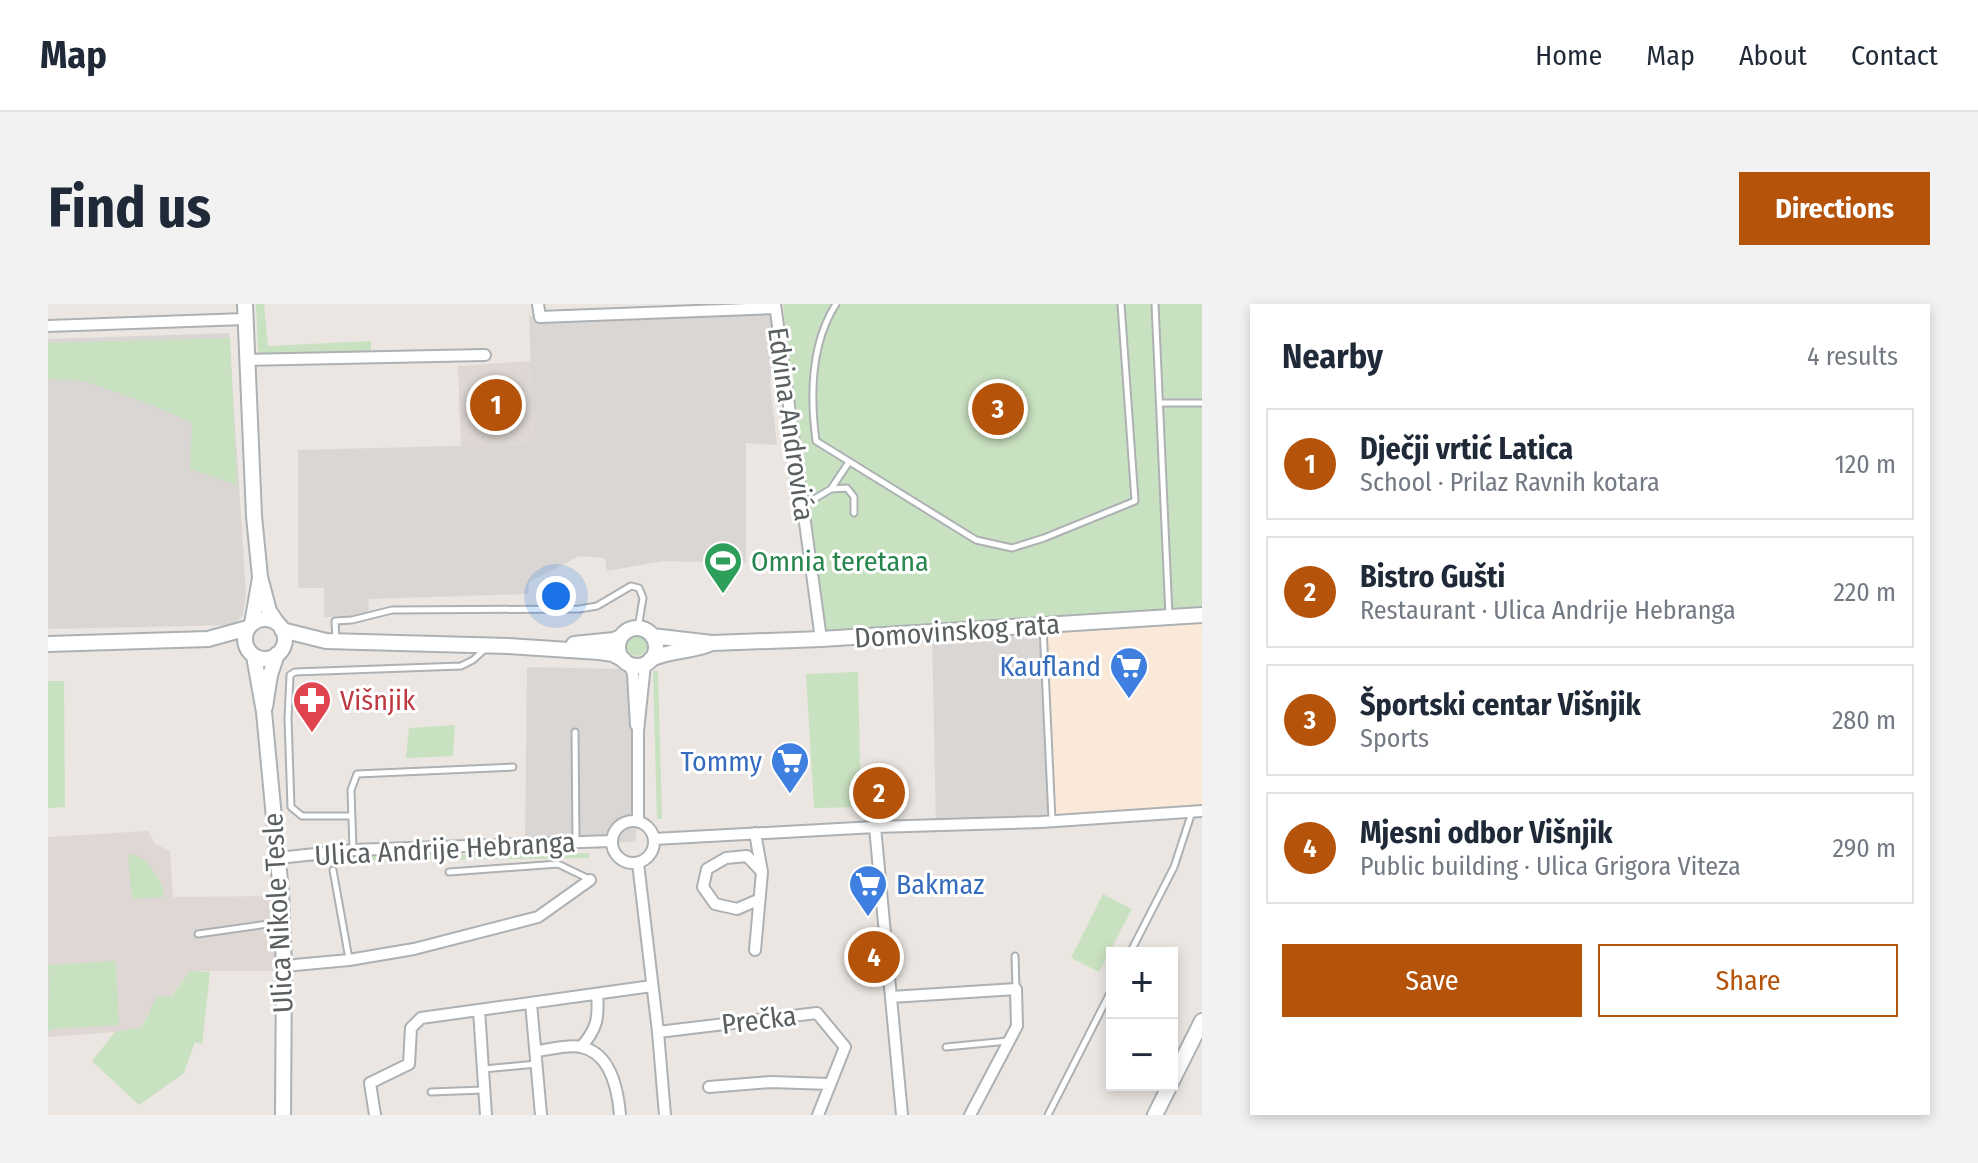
<!DOCTYPE html>
<html lang="en">
<head>
<meta charset="utf-8">
<style>
	body { margin:0; font-family:"Fira Sans Condensed",sans-serif; background:#f2f2f3; color:#1f2937 }
	.controls { position:absolute; right:24px; bottom:24px; display:grid; overflow:hidden; border-radius:0px; box-shadow:0 4px 12px #0003 }
	.controls button { width:72px; height:72px; display:grid; place-items:center; padding:0; border:0; border-bottom:2px solid #e0e1e3; background:#fff; color:#1f2937; font:40px sans-serif }
	.you { position:absolute; left:508px; top:292px; width:28px; height:28px; margin:-20px; border:6px solid #fff; border-radius:50%; background:#1a73e8; box-shadow:0 0 0 12px #1a73e833 }
	.badge { display:grid; place-items:center; width:52px; height:52px; border-radius:50%; background:#b45309; color:#fff; font-size:26px; font-weight:700 }
	.pin { position:absolute; translate:-50% -50%; border:4px solid #fff; box-shadow:0 2px 8px #0006 }
	.list { margin:0; padding:0; list-style:none }
	h2 { display:flex; justify-content:space-between; align-items:center; height:104px; margin:0; padding:0 32px; font-size:34px }
	h2 small { font-size:26px; font-weight:400; color:#747a83 }
	.list li { display:grid; grid-template-columns:52px 1fr auto; gap:24px; align-items:center; box-sizing:border-box; height:112px; margin:0 16px 16px; padding:0 16px; border:2px solid #e0e1e3; border-radius:0px }
	.list b { display:block; font-size:30px; white-space:nowrap }
	.list p { margin:0; font-size:26px; white-space:nowrap; color:#747a83 }
	.list em { font-size:26px; font-style:normal; color:#747a83 }
	.actions { display:flex; gap:16px; padding:24px 32px }
	.actions a { flex:1; padding:18px 0; border:2px solid #b45309; border-radius:0px; text-align:center; font-size:28px; color:#b45309 }
	.actions .main { background:#b45309; color:#fff }
	.map { position:relative; flex:none; width:1154px; height:811px; overflow:hidden; border-radius:0px }
	header { display:flex; align-items:center; gap:48px; box-sizing:border-box; height:112px; padding:0 40px; background:#fff; border-bottom:2px solid #e0e1e3 }
	header strong { font-size:38px }
	nav { display:flex; gap:44px; margin-inline-start:auto; font-size:28px }
	.intro { display:flex; align-items:center; justify-content:space-between; box-sizing:border-box; height:192px; padding:0 48px }
	h1 { margin:0; font-size:56px }
	.button { padding:20px 36px; border-radius:0px; background:#b45309; color:#fff; font-size:28px; font-weight:700 }
	main { display:flex; gap:48px; padding:0 48px }
	aside { flex:1; background:#fff; border-radius:0px; box-shadow:0 4px 12px #0003 }
	.map>svg:first-child { display:block }
	.commercial { fill:#fae9d8 }
	.industrial { fill:#dad6d4 }
	.education { fill:#ded7d3 }
	.green { fill:#c8e1c0 }
	.lines { fill:none; stroke-linecap:round; stroke-linejoin:round }
	.lane-casing { stroke:#adb1b3; stroke-width:9 }
	.street-casing { stroke:#adb1b3; stroke-width:14 }
	.secondary-casing { stroke:#acb1b3; stroke-width:18 }
	.lane { stroke:#fff; stroke-width:5 }
	.street { stroke:#fff; stroke-width:10 }
	.secondary { stroke:#fff; stroke-width:14 }
	.labels { text-anchor:middle; dominant-baseline:central; stroke-width:6; stroke-linejoin:round; paint-order:stroke }
	.street-label { font-size:28px; fill:#5a5f61; stroke:#fff }
	.leisure-label { font-size:28px; fill:#27864d; stroke:#fff; text-anchor:start }
	.shop-label { font-size:28px; fill:#366cbe; stroke:#fff; text-anchor:end }
	.health-label { font-size:28px; fill:#be3a42; stroke:#fff; text-anchor:start }
</style>
</head>
<body>
<header>
<strong>Map</strong>
<nav><a>Home</a><a>Map</a><a>About</a><a>Contact</a></nav>
</header>
<div class="intro"><h1>Find us</h1><a class="button">Directions</a></div>
<main>
<div class="map">
<svg width="1154" height="811" viewBox="0 0 1154 811">
	<rect width="100%" height="100%" fill="#ebe6e1"/>
	<!-- commercial -->
	<path class="commercial" d="M 1154,311 L 1154,507 L 1004,517 L 995,321 Z"/>
	<!-- industrial -->
	<path class="industrial" d="M 727,4 L 722,80 L 729,141 L 698,139 L 698,259 L 615,257 L 559,267 L 557,254 L 531,252 L 481,278 L 480,290 L 321,295 L 320,311 L 276,313 L 276,284 L 250,284 L 250,146 L 486,140 L 481,12 Z
		M 181,29 L 198,289 L 195,311 L 186,321 L 0,325 L 0,35 Z
		M 995,321 L 1004,517 L 888,522 L 884,328 Z
		M 581,360 L 585,370 L 590,517 L 587,538 L 477,539 L 479,363 L 573,365 Z"/>
	<!-- education -->
	<path class="education" d="M 483,57 L 486,140 L 413,142 L 410,62 Z
		M 100,527 L 107,540 L 122,547 L 125,593 L 229,592 L 229,667 L 142,667 L 122,693 L 100,709 L 94,723 L 67,728 L 0,733 L 0,533 Z"/>
	<!-- green -->
	<path class="green" d="M 208,0 L 216,0 L 220,42 L 323,37 L 323,50 L 217,52 L 210,46 Z
		M 735,0 L 1154,0 L 1154,311 L 773,335 L 755,201 Z
		M 182,34 L 189,181 L 142,165 L 144,119 L 104,101 L 36,77 L 0,75 L 0,39 Z
		M579 342a10 10 0 1 1 20 0a10 10 0 1 1-20 0Z
		M 605,367 L 610,367 L 614,515 L 609,515 Z
		M 810,368 L 813,503 L 766,504 L 758,370 Z
		M 0,377 L 16,377 L 17,503 L 0,504 Z
		M 407,421 L 405,452 L 358,454 L 361,424 Z
		M 541,549 L 541,554 L 255,558 L 255,553 Z
		M 80,550 C 98,550 115,576 116,593 L 84,595 Z
		M 1055,590 L 1084,605 L 1051,668 L 1023,654 Z
		M 68,657 L 71,721 L 4,725 L 0,728 L 0,689 L 2,700 L 0,661 Z
		M 142,667 L 162,668 L 154,740 L 147,738 L 136,769 L 91,801 L 44,757 L 67,728 L 94,723 L 109,692 L 123,693 Z"/>
	<g class="lines">
		<defs>
			<path id="lane" d="M 788,0 C 763,39 762,92 768,137 L 928,236 L 964,244 L 996,234 L 1087,197 L 1073,0
				M 1107,0 L 1121,312
				M 1113,99 L 1154,99
				M 784,185 L 799,184 L 806,193 L 806,209
				M 756,201 L 783,185 L 801,158
				M 995,322 L 1004,516
				M 288,336 L 287,317 L 304,316 L 344,306 L 531,305 L 549,302 L 583,282 L 591,284 L 595,294 L 590,324
				M 527,428 L 528,537
				M 303,512 L 254,512 L 243,503 L 240,415 L 242,371 L 247,368 L 413,362 L 425,356 L 436,346
				M 305,545 L 303,486 L 309,470 L 465,463
				M 285,566 L 301,655
				M 401,568 L 510,560 L 541,575
				M 150,630 L 234,618
				M 1082,649 L 1126,563 L 1144,508
				M 967,652 L 968,684
				M 898,743 L 960,737
				M 436,765 L 489,760
				M 383,788 L 435,786
				M 1000,811 L 1064,685"/>
			<path id="street" d="M 490,0 L 492,13 L 727,4
				M 727,0 L 773,335
				M 0,22 L 197,15
				M 199,56 L 437,51
				M 581,360 L 585,370 L 588,421
				M 590,517 L 590,427 L 597,360
				M564 538a21 21 0 1 1 42 0a21 21 0 1 1-42 0Z
				M 827,523 L 854,811
				M 707,529 L 714,568 L 707,646
				M 606,535 L 827,523 L 993,518 L 1154,507
				M 230,554 L 305,546 L 564,537
				M 590,559 L 610,728 L 617,811
				M 710,596 L 689,605 L 667,600 L 655,583 L 659,565 L 678,554 L 699,552 L 714,568
				M 236,662 L 301,656 L 366,645 L 490,613 L 542,576
				M 843,693 L 968,685 L 969,722 L 922,811
				M 483,699 L 493,811
				M 431,706 L 438,811
				M 610,728 L 769,709 L 797,743 L 770,811
				M 533,743 C 549,725 551,714 549,690
				M 488,747 C 501,746 520,740 533,743 C 563,749 570,787 572,811
				M 661,783 L 722,778 L 782,780
				M 327,811 L 322,779 L 361,760 L 363,724 L 373,714 L 604,682"/>
			<path id="secondary" d="M 197,0 L 206,212 L 212,273 L 221,307 L 229,319
				M197 335a20 20 0 1 1 40 0a20 20 0 1 1-40 0Z
				M 204,320 L 212,274
				M570 343a19 19 0 1 1 38 0a19 19 0 1 1-38 0Z
				M 234,326 L 278,337 L 460,342 L 551,348 L 565,350 L 576,356
				M 604,332 L 664,339 L 773,335 L 1154,311
				M 0,340 L 160,335 L 200,324
				M 526,340 L 566,336 L 573,333
				M 206,352 L 216,408 L 233,588 L 236,662 L 235,811
				M 603,355 C 623,346 643,348 664,339
				M 217,403 L 222,371 L 229,350
				M 1124,777 L 1154,717
				M 1107,811 L 1122,781"/>
		</defs>
		<!-- lane casing -->
		<use href="#lane" class="lane-casing"/>
		<!-- street casing -->
		<use href="#street" class="street-casing"/>
		<!-- secondary casing -->
		<use href="#secondary" class="secondary-casing"/>
		<!-- lane -->
		<use href="#lane" class="lane"/>
		<!-- street -->
		<use href="#street" class="street"/>
		<!-- secondary -->
		<use href="#secondary" class="secondary"/>
	</g>
	<!-- icons -->
	<defs>
		<symbol id="stadium-pin" viewBox="-11 -11 22 30"><path d="M0 17L-7.5 6A9.5 9.5 0 1 1 7.5 6Z" fill="#2e9e5b" stroke="#fff"/><path d="M0-5a6.5 5 0 1 0 0 10a6.5 5 0 1 0 0-10ZM-3.5-1.8h7v3.6h-7Z" fill="#fff"/></symbol>
		<symbol id="supermarket-pin" viewBox="-11 -11 22 30"><path d="M0 17L-7.5 6A9.5 9.5 0 1 1 7.5 6Z" fill="#3f7fe0" stroke="#fff"/><path d="M-6-5.5h2.5l.6 2H6L4.5 2H-2.5L-4.4-4H-6ZM-1.5 3.2a1.3 1.3 0 1 0 .1 0ZM3 3.2a1.3 1.3 0 1 0 .1 0Z" fill="#fff"/></symbol>
		<symbol id="pharmacy-pin" viewBox="-11 -11 22 30"><path d="M0 17L-7.5 6A9.5 9.5 0 1 1 7.5 6Z" fill="#e0444e" stroke="#fff"/><path d="M-2-6h4v4h4v4h-4v4h-4v-4h-4v-4h4Z" fill="#fff"/></symbol>
	</defs>
	<g fill-rule="evenodd">
		<use href="#stadium-pin" x="653" y="235" width="44" height="60"/>
		<use href="#supermarket-pin" x="1059" y="340" width="44" height="60"/>
		<use href="#pharmacy-pin" x="242" y="374" width="44" height="60"/>
		<use href="#supermarket-pin" x="720" y="435" width="44" height="60"/>
		<use href="#supermarket-pin" x="798" y="558" width="44" height="60"/>
	</g>
	<g class="labels">
		<!-- street labels -->
		<g class="street-label">
			<text transform="translate(743 120) rotate(82)">Edvina Androvića</text>
			<text transform="translate(909 327) rotate(-4)">Domovinskog rata</text>
			<text transform="translate(397 545) rotate(-3)">Ulica Andrije Hebranga</text>
			<text transform="translate(230 609) rotate(-93)">Ulica Nikole Tesle</text>
			<text transform="translate(711 716) rotate(-7)">Prečka</text>
		</g>
		<!-- leisure labels -->
		<g class="leisure-label">
			<text x="703" y="257">Omnia teretana</text>
		</g>
		<!-- shop labels -->
		<g class="shop-label">
			<text x="1053" y="362">Kaufland</text>
			<text x="714" y="457">Tommy</text>
			<text x="848" y="580" text-anchor="start">Bakmaz</text>
		</g>
		<!-- health labels -->
		<g class="health-label">
			<text x="292" y="396">Višnjik</text>
		</g>
	</g>
</svg>
<div class="controls">
<button>+</button>
<button>−</button>
</div>
<div class="you"></div>
<div class="pin badge" style="left:448px;top:101px">1</div>
<div class="pin badge" style="left:831px;top:489px">2</div>
<div class="pin badge" style="left:950px;top:105px">3</div>
<div class="pin badge" style="left:826px;top:653px">4</div>
</div>
<aside>
<h2>Nearby<small>4 results</small></h2>
<ul class="list">
<li><span class="badge">1</span><div><b>Dječji vrtić Latica</b><p>School · Prilaz Ravnih kotara</p></div><em>120 m</em></li>
<li><span class="badge">2</span><div><b>Bistro Gušti</b><p>Restaurant · Ulica Andrije Hebranga</p></div><em>220 m</em></li>
<li><span class="badge">3</span><div><b>Športski centar Višnjik</b><p>Sports</p></div><em>280 m</em></li>
<li><span class="badge">4</span><div><b>Mjesni odbor Višnjik</b><p>Public building · Ulica Grigora Viteza</p></div><em>290 m</em></li>
</ul>
<div class="actions"><a class="main">Save</a><a>Share</a></div>
</aside>
</main>
</body>
</html>
